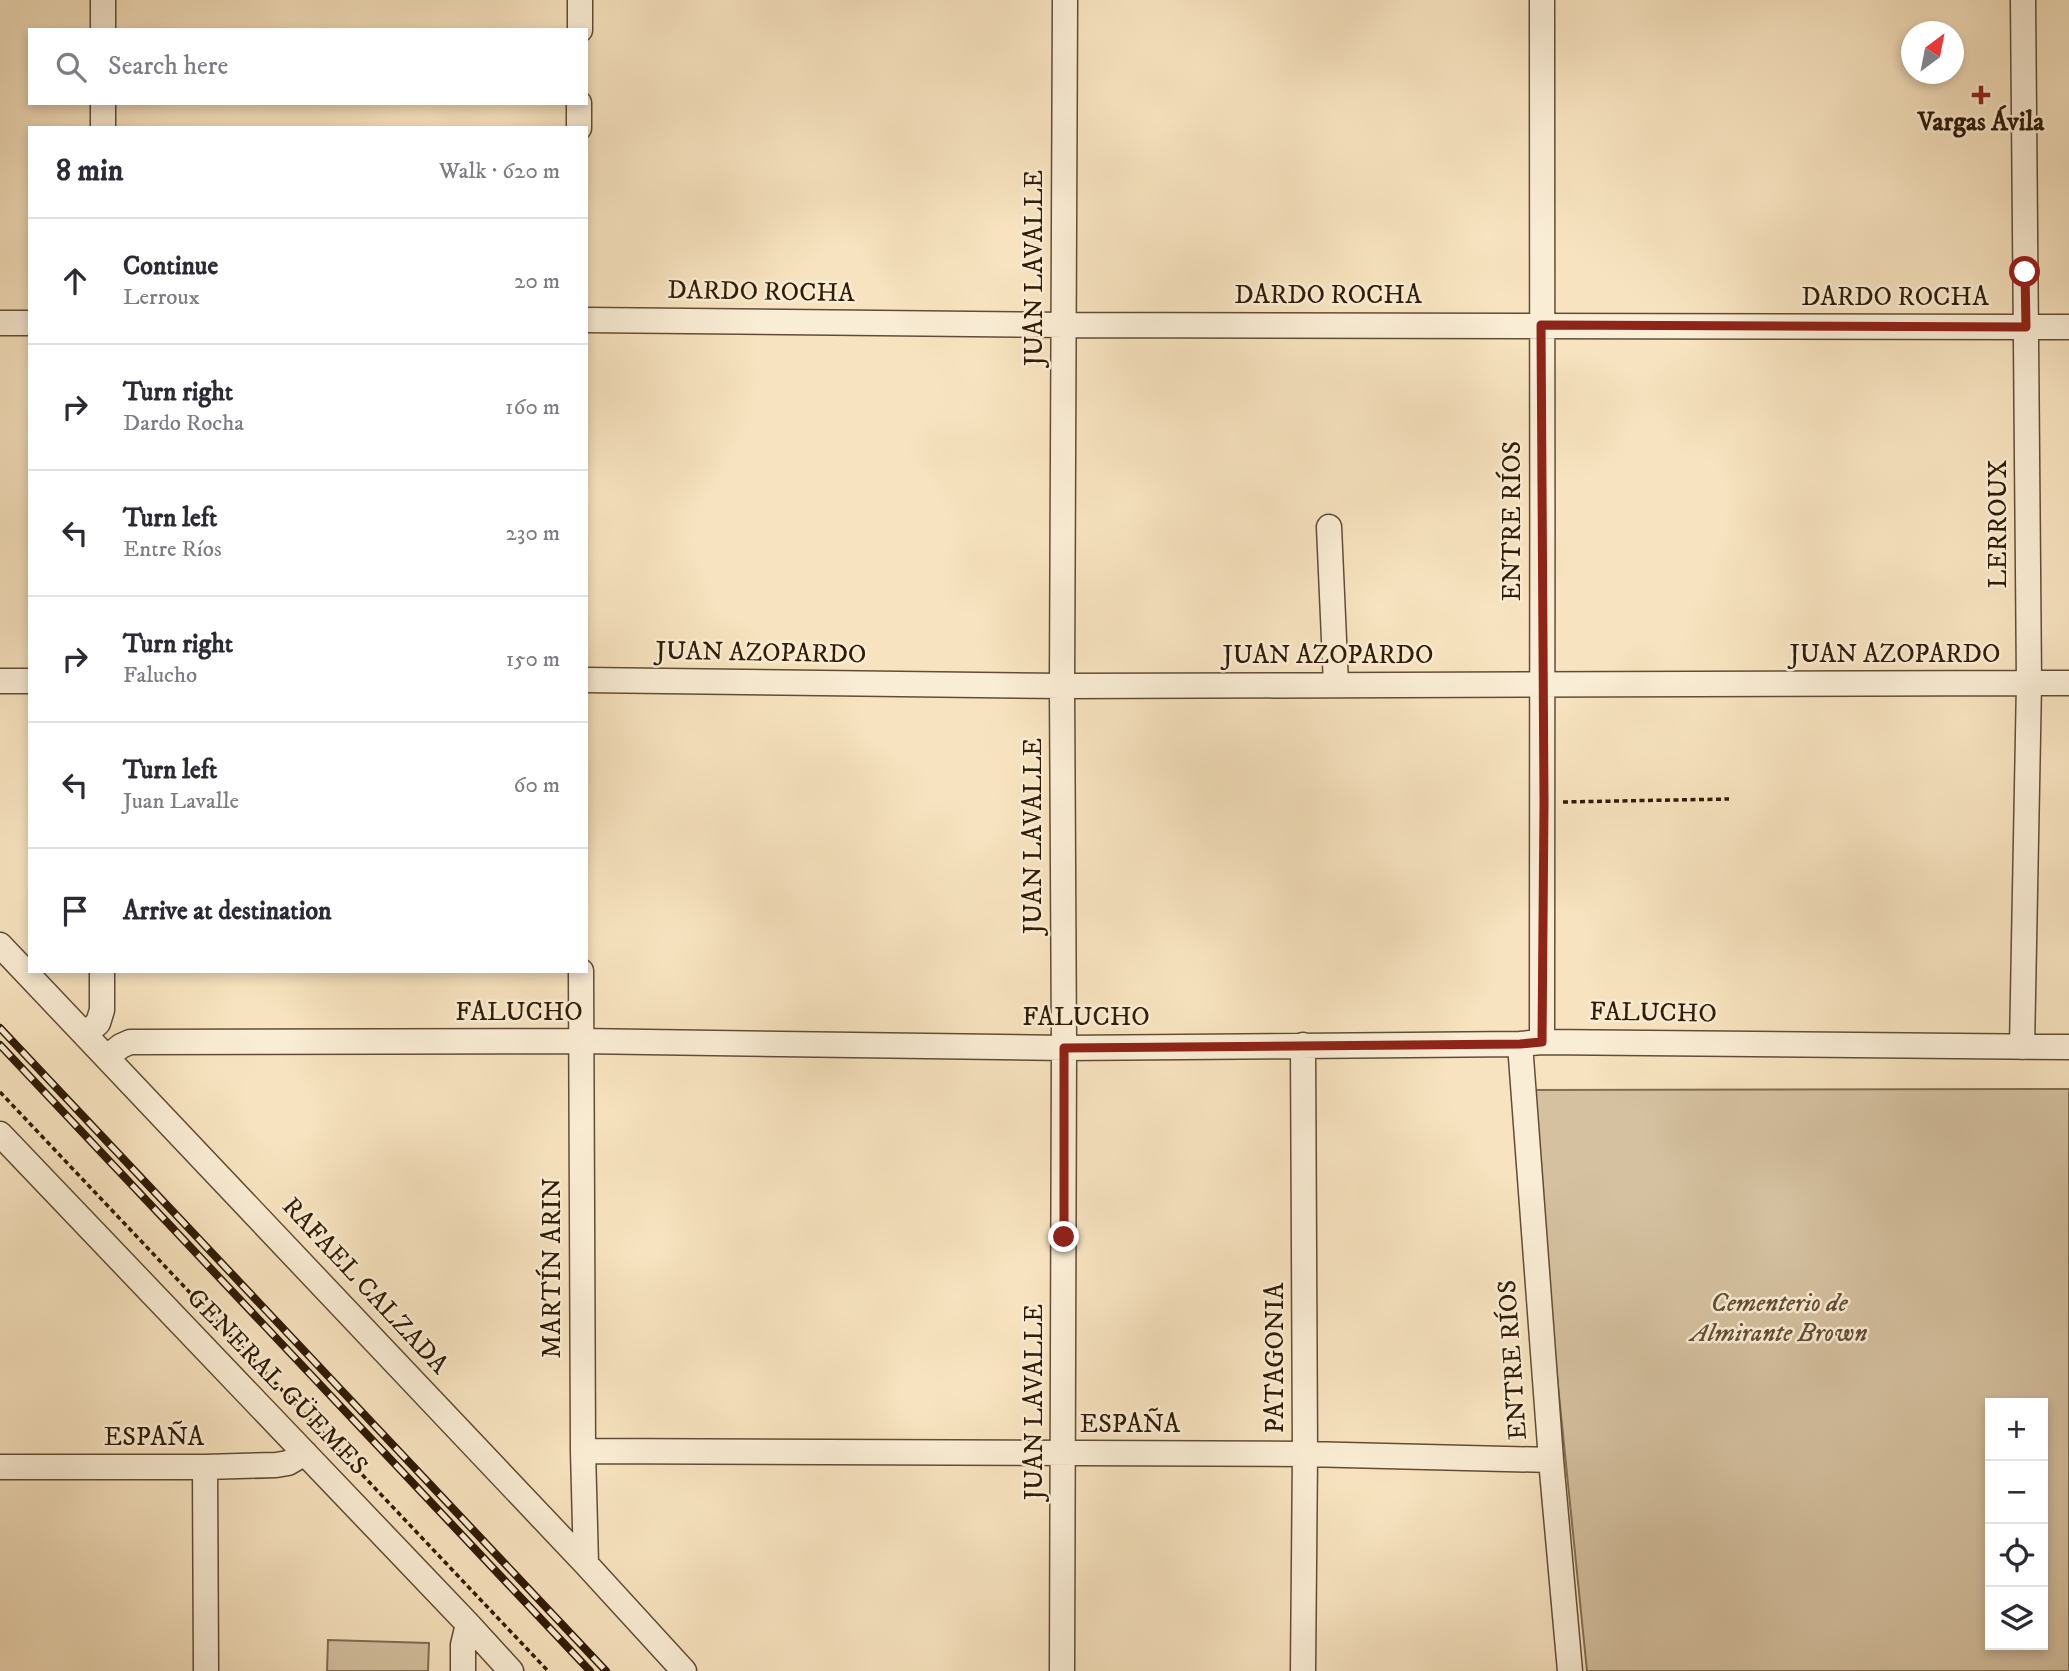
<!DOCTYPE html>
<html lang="en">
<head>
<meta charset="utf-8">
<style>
	body { margin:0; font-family:"IM FELL DW Pica",serif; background:#f7f7f7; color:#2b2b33 }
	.controls { position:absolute; right:21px; bottom:21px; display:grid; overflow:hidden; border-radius:0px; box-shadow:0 4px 10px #0003 }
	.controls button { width:63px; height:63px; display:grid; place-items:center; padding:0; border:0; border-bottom:2px solid #e1e1e2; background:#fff; color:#2b2b33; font:35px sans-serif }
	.compass { position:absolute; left:1901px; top:21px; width:63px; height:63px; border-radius:50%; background:#fff; box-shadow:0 4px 10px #0003; rotate:32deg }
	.stop { position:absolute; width:21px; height:21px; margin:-16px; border:5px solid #8f2418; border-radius:50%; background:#fff }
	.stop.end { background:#8f2418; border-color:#fff; box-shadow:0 2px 7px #0008 }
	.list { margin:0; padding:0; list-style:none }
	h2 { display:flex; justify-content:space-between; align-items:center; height:91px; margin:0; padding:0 28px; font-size:30px }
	h2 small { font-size:23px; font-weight:400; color:#7c7c81 }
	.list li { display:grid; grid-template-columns:46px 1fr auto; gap:21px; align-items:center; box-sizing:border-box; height:126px; padding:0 28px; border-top:2px solid #e1e1e2 }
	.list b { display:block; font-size:26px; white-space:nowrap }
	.list p { margin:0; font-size:23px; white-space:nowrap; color:#7c7c81 }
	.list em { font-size:23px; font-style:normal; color:#7c7c81 }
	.icon { flex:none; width:38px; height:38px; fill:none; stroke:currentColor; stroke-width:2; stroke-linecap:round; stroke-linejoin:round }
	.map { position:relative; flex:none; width:2069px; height:1671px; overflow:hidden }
	.search { position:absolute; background:#fff; box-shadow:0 4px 10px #0003; left:28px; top:28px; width:560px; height:77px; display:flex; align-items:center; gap:18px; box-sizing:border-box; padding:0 24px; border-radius:0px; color:#7c7c81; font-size:26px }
	.panel { position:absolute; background:#fff; box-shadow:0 4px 10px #0003; left:28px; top:126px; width:560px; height:847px; border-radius:0px }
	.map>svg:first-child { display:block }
	.green { fill:#d5c1a0; stroke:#826e53; stroke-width:2; fill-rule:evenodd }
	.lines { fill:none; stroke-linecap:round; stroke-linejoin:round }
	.minor-casing { stroke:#624d34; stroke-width:27 }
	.path { stroke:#301b06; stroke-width:3.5; stroke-dasharray:5 3.5; stroke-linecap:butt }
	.minor { stroke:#faedd5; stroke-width:24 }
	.rail-casing { stroke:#301b06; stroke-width:8 }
	.rail { stroke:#faedd5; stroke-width:5; stroke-dasharray:16; stroke-linecap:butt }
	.route { stroke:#8f2418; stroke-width:9 }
	.poi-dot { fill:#8f2418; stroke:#faedd5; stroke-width:2.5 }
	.labels { text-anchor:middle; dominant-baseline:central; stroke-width:5; stroke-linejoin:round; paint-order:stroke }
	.poi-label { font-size:26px; font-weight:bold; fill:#301b06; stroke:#faedd5 }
	.street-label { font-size:26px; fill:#301b06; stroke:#faedd5 }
	.park-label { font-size:26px; font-style:italic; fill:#624d34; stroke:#faedd5 }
</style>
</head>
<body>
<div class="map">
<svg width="2069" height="1671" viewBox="0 0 2069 1671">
	<rect width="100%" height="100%" fill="#f7e3bf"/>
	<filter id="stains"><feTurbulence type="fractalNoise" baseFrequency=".00286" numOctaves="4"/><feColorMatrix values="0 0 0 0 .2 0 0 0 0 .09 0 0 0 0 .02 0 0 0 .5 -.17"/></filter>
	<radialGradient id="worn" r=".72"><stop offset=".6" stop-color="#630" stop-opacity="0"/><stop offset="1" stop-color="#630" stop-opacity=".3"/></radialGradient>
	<!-- green -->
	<path class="green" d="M 2069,1089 L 2069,1671 L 1587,1671 L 1528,1090 ZM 1990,1403 L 2043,1403 L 2043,1645 L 1990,1645 Z
		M 328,1640 L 429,1643 L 428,1671 L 327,1671 Z"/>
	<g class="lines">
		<defs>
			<path id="minor" d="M 103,0 L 103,30
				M 580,30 L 580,0
				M 103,103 L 103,128
				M 579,128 L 579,103
				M 586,320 L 1064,325 L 2069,327
				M 0,323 L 30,323
				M 1329,527 L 1336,685
				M 586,680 L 1062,686 L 2069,683
				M 0,681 L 30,681
				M 0,945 L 586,1564 L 684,1671
				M 581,971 L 583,1451 L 586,1564
				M 85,1034 L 98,1023 L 102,1010 L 102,971
				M 1542,1042 C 1544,695 1541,347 1542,0
				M 1520,1044 L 1551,1460 L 1570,1671
				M 1303,1045 L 1305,1454 L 1303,1671
				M 2022,1047 L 2029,683 L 2023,0
				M 107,1057 L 121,1046 L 130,1042 L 580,1041 L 1064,1048 L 1520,1044 L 1542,1042 L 2069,1047
				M 0,1134 L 468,1624 L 511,1671
				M 583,1451 L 1305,1454 L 1551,1460
				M 0,1467 L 205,1467 L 276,1465 L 288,1463 L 305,1453
				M 205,1467 L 206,1671
				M 463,1671 L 463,1645 L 468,1624
				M 1062,1671 L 1064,1048 L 1062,686 L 1065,0"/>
		</defs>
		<!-- minor casing -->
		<use href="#minor" class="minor-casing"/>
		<!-- path -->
		<path class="path" d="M 1563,802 L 1729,799
			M 0,1092 L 548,1671"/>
		<!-- minor -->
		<use href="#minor" class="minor"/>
		<defs>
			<path id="rail" d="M 0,1028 L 606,1671
				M 0,1045 L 590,1671"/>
		</defs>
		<!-- rail casing -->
		<use href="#rail" class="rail-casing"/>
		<!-- rail -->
		<use href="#rail" class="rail"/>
	</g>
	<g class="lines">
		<!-- route -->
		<path class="route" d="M 1064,1237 L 1064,1048 L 1520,1044 L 1542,1042 L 1544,803 L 1541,325 L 2026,327 L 2025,272"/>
	</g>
	<!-- markers -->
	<path class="poi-dot" d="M1977.5 84.5h7v7h7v7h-7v7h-7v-7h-7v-7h7z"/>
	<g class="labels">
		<!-- poi labels -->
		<g class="poi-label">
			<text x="1981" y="122">Vargas Ávila</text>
		</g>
		<!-- street labels -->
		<g class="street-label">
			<text transform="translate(1034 268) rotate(-90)">JUAN LAVALLE</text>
			<text transform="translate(761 292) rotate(1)">DARDO ROCHA</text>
			<text x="1328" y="295">DARDO ROCHA</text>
			<text x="1895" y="297">DARDO ROCHA</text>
			<text transform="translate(1512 521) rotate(-90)">ENTRE RÍOS</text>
			<text transform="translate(1998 524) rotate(-90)">LERROUX</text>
			<text transform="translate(761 653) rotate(1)">JUAN AZOPARDO</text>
			<text x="1895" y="654">JUAN AZOPARDO</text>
			<text x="1328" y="655">JUAN AZOPARDO</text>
			<text transform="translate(1033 836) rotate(-90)">JUAN LAVALLE</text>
			<text x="519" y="1012">FALUCHO</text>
			<text transform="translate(1653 1013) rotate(1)">FALUCHO</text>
			<text x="1086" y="1017">FALUCHO</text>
			<text transform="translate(552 1268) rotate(-90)">MARTÍN ARIN</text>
			<text transform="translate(365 1286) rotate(47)">RAFAEL CALZADA</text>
			<text transform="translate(1275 1358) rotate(-90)">PATAGONIA</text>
			<text transform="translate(1513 1360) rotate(-94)">ENTRE RÍOS</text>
			<text transform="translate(277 1382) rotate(46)">GENERAL GÜEMES</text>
			<text transform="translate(1034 1402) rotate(-90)">JUAN LAVALLE</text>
			<text x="1130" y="1424">ESPAÑA</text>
			<text x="154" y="1437">ESPAÑA</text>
		</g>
		<!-- park labels -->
		<g class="park-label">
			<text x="1779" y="1303">Cementerio de<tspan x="1779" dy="30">Almirante Brown</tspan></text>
		</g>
	</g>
	<rect width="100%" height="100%" filter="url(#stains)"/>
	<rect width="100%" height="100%" fill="url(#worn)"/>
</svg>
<div class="controls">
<button>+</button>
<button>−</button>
<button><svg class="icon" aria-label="locate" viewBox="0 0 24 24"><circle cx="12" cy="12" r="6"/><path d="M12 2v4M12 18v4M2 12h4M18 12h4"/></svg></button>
<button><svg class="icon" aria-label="layers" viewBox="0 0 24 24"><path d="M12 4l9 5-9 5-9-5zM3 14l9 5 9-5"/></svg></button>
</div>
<svg class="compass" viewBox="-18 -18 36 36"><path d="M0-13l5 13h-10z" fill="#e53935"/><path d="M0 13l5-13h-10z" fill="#7c7c81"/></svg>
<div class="stop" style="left:2025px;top:272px"></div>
<div class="stop end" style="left:1064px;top:1237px"></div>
<div class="search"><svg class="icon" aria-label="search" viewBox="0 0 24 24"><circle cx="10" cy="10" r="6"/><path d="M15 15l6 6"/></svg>Search here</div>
<section class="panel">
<h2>8 min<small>Walk · 620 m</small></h2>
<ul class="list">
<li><svg class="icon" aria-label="ahead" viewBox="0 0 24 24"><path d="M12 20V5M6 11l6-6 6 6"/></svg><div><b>Continue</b><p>Lerroux</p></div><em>20 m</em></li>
<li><svg class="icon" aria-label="right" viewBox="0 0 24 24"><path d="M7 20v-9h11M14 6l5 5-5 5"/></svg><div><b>Turn right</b><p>Dardo Rocha</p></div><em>160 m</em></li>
<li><svg class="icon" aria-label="left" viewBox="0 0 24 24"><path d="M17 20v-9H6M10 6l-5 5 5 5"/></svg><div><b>Turn left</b><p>Entre Ríos</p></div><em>230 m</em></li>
<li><svg class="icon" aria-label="right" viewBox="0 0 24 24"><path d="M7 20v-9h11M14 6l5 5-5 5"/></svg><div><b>Turn right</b><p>Falucho</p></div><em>150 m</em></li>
<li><svg class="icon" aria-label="left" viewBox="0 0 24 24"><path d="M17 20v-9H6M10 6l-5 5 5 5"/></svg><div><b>Turn left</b><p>Juan Lavalle</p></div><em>60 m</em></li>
<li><svg class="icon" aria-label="arrive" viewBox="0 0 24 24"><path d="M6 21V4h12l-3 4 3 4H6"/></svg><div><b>Arrive at destination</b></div></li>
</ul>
</section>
</div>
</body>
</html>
